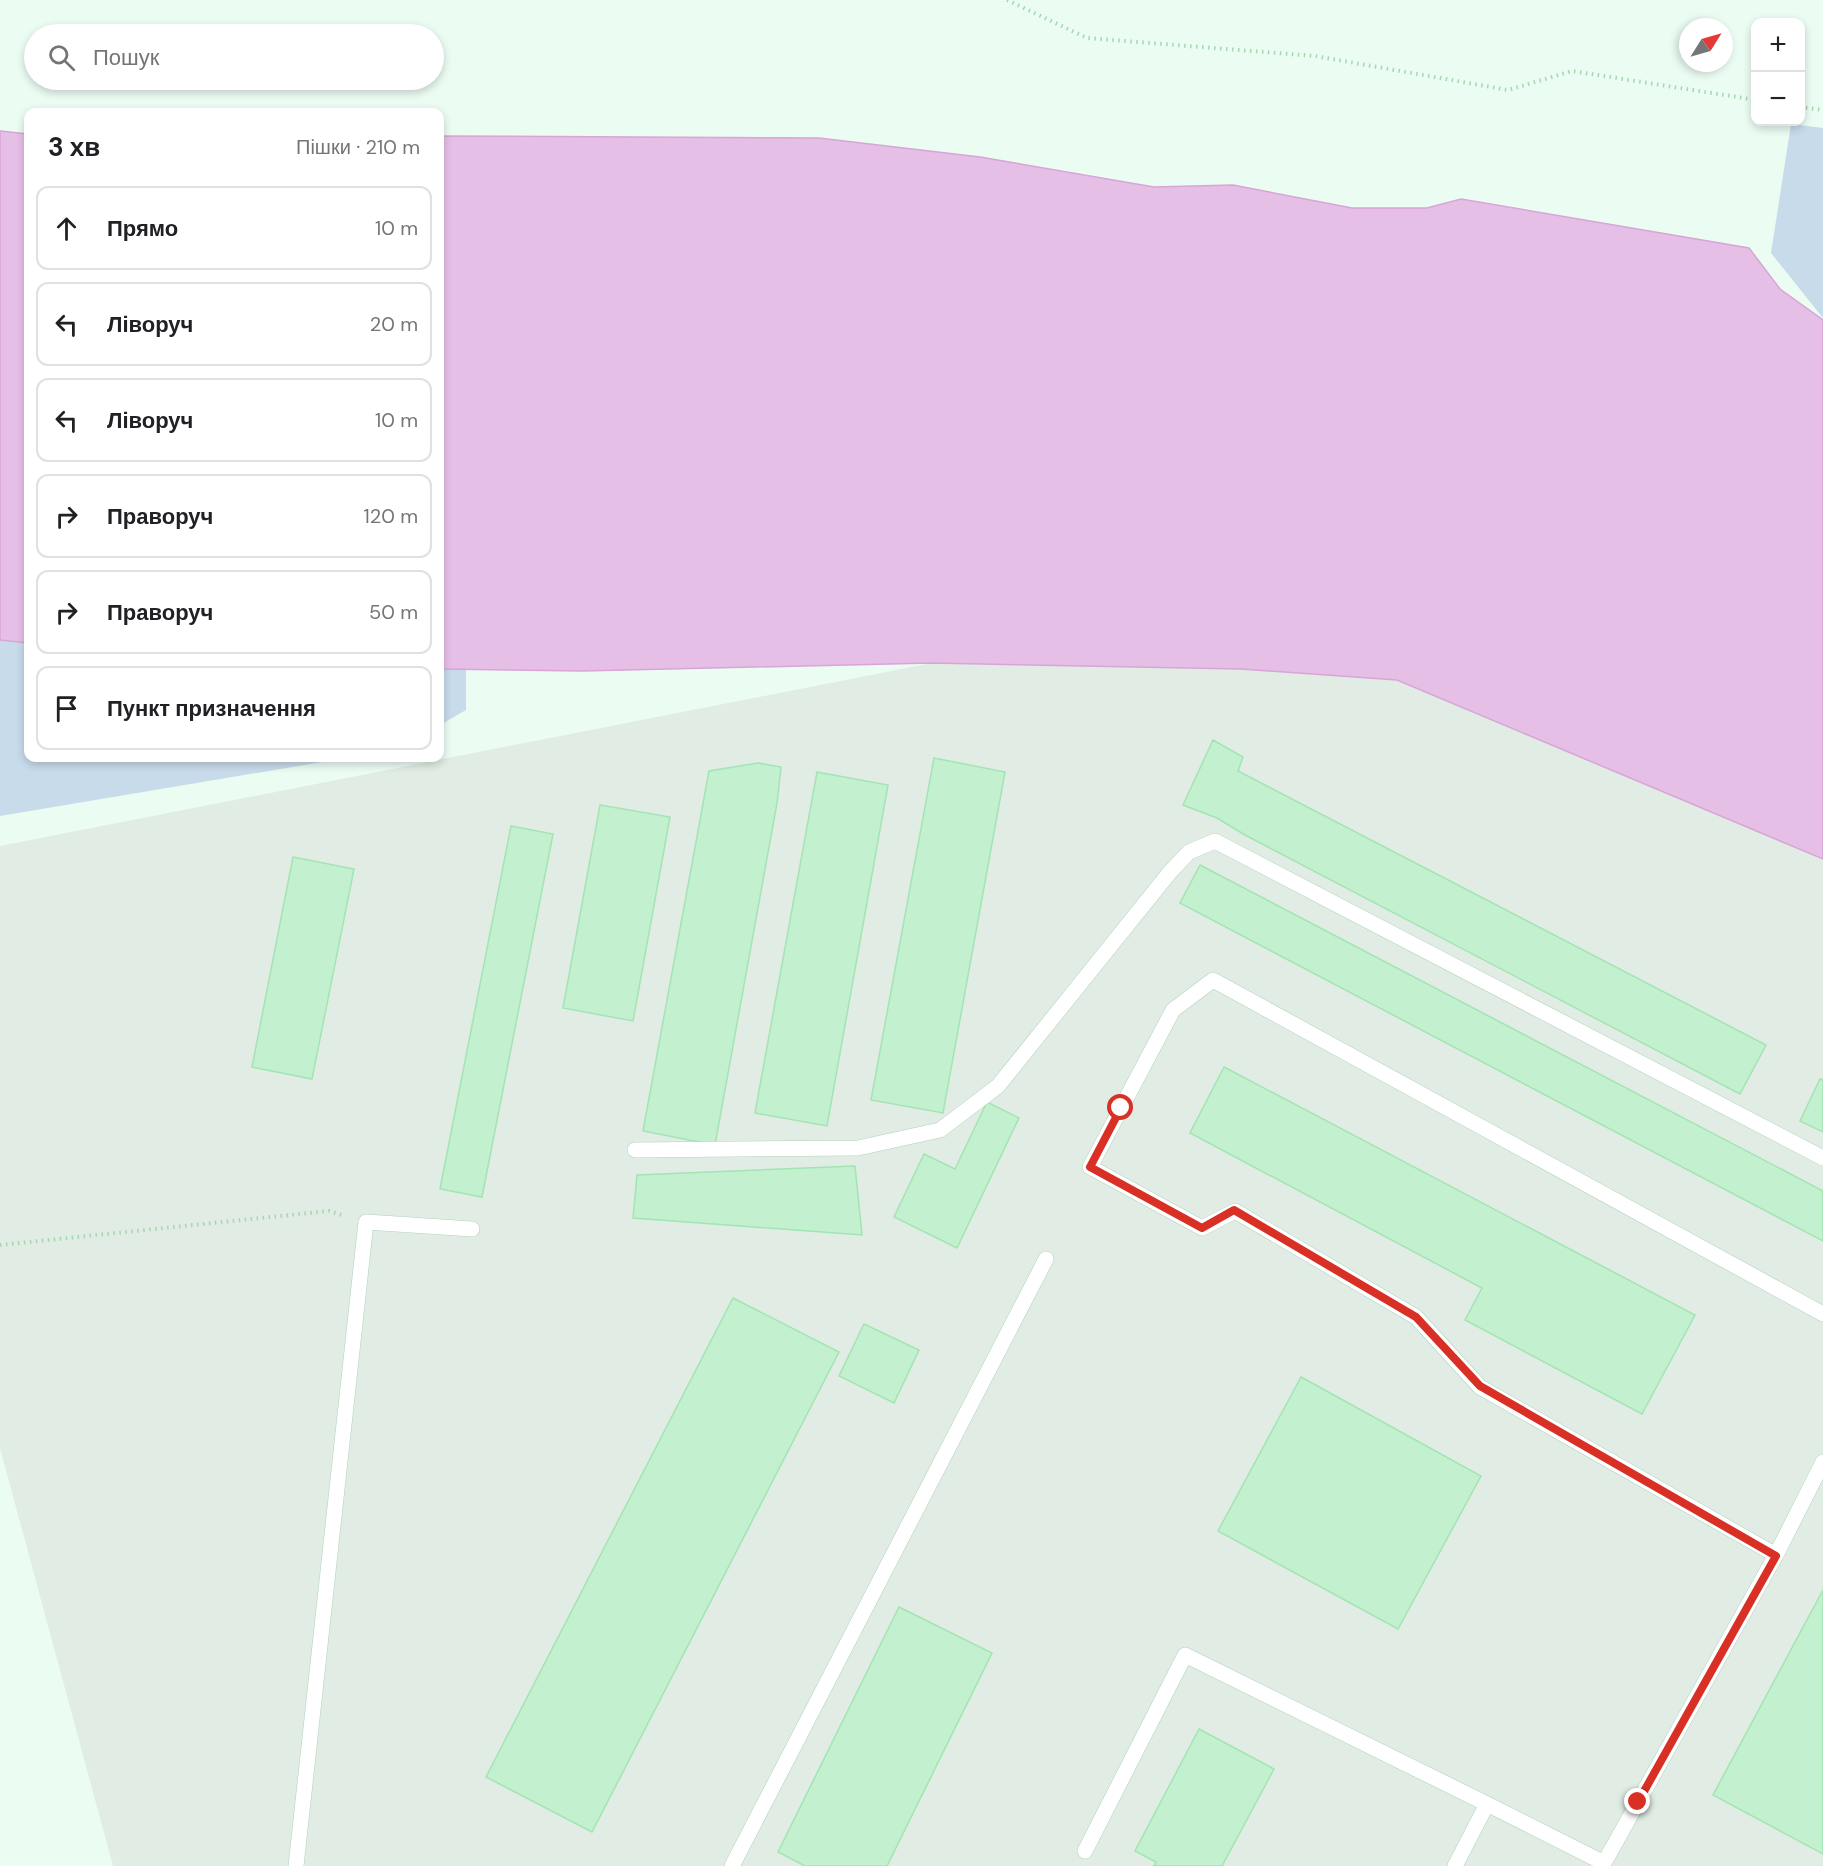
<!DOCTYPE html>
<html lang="uk">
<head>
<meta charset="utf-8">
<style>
	body { margin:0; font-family:"DM Sans",sans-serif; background:#f6f6f6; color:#202124 }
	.controls { position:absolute; right:18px; top:18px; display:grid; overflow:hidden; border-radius:12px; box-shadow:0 3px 9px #0003 }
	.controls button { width:54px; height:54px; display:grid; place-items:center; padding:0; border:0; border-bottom:2px solid #e0e0e0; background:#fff; color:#202124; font:30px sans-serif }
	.compass { position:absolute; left:1679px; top:18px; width:54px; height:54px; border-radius:50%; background:#fff; box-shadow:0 3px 9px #0003; rotate:53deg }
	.stop { position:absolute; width:18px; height:18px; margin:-14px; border:4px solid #d93025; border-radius:50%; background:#fff }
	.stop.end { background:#d93025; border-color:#fff; box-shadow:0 2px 6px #0008 }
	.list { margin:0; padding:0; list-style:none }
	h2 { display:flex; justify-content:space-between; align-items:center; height:78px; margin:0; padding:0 24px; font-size:26px }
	h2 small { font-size:20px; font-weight:400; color:#757577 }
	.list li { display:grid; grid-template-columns:39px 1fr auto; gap:18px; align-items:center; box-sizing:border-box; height:84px; margin:0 12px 12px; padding:0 12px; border:2px solid #e0e0e0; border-radius:12px }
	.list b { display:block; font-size:22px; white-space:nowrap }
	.list em { font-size:20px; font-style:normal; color:#757577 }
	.icon { flex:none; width:33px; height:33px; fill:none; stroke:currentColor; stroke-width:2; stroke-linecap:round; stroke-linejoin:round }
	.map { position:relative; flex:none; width:1823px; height:1866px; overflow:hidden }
	.search { position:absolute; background:#fff; box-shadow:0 3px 9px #0003; left:24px; top:24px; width:420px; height:66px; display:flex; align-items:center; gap:15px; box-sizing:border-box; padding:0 21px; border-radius:33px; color:#757577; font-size:22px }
	.panel { position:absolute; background:#fff; box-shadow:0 3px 9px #0003; left:24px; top:108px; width:420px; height:654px; border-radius:12px }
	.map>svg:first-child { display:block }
	.industrial { fill:#e0ece4 }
	.green { fill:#c8dbeb }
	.water { fill:#e6bfe6; stroke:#d8a5d7; stroke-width:1.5 }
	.building { fill:#c3f1cf; stroke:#a3e4b3; stroke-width:1.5 }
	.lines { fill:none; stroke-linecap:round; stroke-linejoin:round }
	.lane-casing { stroke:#b2d2bc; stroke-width:16 }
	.path { stroke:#a5d7b1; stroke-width:4; stroke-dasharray:1.5 4.5; stroke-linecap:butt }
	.lane { stroke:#fff; stroke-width:15 }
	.route { stroke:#d93025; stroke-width:8 }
</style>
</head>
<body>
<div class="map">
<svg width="1823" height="1866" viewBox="0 0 1823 1866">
	<rect width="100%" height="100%" fill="#ebfcf3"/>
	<!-- industrial -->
	<path class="industrial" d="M 932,663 L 1241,669 L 1397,680 L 1823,859 L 1823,1866 L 113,1866 L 0,1448 L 0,846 Z"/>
	<!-- green -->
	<path class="green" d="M 1791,124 L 1823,128 L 1823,318 L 1771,253 Z
		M 0,640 L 28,643 L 28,758 L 346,758 L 0,816 Z
		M 440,669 L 466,669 L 466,710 L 440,725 Z"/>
	<!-- water -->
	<path class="water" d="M 0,131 L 28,134 L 28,643 L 0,640 Z
		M 440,136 L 819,138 L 980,157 L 1154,187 L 1233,185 L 1352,208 L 1427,208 L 1461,199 L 1749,248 L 1780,289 L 1823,320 L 1823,859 L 1397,680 L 1241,669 L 932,663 L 583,671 L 440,669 Z"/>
	<!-- building -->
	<path class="building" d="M 1213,740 L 1243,757 L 1238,771 L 1766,1045 L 1740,1094 L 1245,835 L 1217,818 L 1183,805 Z
		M 934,758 L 1005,772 L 943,1113 L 871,1100 Z
		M 758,763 L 781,767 L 777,803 L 715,1145 L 643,1131 L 709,771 Z
		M 817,772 L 888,785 L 827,1126 L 755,1113 Z
		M 600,805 L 670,817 L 633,1021 L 563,1008 Z
		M 511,826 L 553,834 L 482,1197 L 440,1189 Z
		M 293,857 L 354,869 L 312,1079 L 252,1067 Z
		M 1200,865 L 1823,1191 L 1823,1241 L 1180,903 Z
		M 1224,1067 L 1695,1315 L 1642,1414 L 1465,1320 L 1482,1288 L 1190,1133 Z
		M 1820,1079 L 1823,1080 L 1823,1132 L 1800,1121 Z
		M 987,1102 L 1019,1118 L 957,1248 L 894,1217 L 924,1154 L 955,1169 Z
		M 855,1166 L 862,1235 L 633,1218 L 637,1175 Z
		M 733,1298 L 839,1352 L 592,1832 L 486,1777 Z
		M 864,1324 L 919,1350 L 894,1403 L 839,1376 Z
		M 1301,1377 L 1481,1476 L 1398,1629 L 1218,1531 Z
		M 1823,1590 L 1823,1854 L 1713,1795 Z
		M 899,1607 L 992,1653 L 887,1866 L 805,1866 L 778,1852 Z
		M 1199,1729 L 1274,1769 L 1222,1866 L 1154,1866 L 1156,1862 L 1135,1851 Z"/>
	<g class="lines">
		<defs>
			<path id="lane" d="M 635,1150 L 858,1148 L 940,1130 L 998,1086 L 1170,872 L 1189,852 L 1215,841 L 1823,1158
				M 1776,1555 L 1823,1462
				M 1085,1851 L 1185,1655 L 1487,1804
				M 296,1866 L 366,1222 L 472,1229
				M 732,1866 L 1046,1259
				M 1455,1866 L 1487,1804 L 1604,1863 L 1776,1555 L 1480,1387 L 1416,1317 L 1235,1211 L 1202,1228 L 1090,1167 L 1173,1010 L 1213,980 L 1823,1314"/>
		</defs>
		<!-- lane casing -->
		<use href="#lane" class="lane-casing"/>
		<!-- path -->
		<path class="path" d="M 1007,0 L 1087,38 L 1315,56 L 1508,90 L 1572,71 L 1756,100
			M 1800,107 L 1823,110
			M 0,1245 L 329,1211 L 342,1215"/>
		<!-- lane -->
		<use href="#lane" class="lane"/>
	</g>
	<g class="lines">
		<!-- route -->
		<path class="route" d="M 1121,1108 L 1090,1167 L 1202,1228 L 1234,1210 L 1416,1317 L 1480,1386 L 1776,1556 L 1638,1802"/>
	</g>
</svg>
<div class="controls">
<button>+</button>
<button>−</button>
</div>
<svg class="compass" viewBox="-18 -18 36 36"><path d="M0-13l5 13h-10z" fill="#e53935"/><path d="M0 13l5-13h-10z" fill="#757577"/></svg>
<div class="stop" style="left:1121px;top:1108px"></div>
<div class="stop end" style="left:1638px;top:1802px"></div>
<div class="search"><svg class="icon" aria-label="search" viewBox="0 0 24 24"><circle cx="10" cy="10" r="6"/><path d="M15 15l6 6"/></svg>Пошук</div>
<section class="panel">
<h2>3 хв<small>Пішки · 210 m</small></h2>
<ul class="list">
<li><svg class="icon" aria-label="ahead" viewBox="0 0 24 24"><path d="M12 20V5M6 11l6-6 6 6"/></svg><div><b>Прямо</b></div><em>10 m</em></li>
<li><svg class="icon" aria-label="left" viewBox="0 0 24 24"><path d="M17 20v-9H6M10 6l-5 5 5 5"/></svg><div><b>Ліворуч</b></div><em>20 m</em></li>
<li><svg class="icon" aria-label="left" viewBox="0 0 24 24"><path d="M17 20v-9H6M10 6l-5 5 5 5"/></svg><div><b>Ліворуч</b></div><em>10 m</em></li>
<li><svg class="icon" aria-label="right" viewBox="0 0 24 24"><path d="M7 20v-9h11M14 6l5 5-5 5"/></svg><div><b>Праворуч</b></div><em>120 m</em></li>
<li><svg class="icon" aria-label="right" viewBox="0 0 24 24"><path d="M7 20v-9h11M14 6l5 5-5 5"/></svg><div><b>Праворуч</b></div><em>50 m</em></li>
<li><svg class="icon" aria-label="arrive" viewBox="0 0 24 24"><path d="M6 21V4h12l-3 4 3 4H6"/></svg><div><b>Пункт призначення</b></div></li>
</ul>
</section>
</div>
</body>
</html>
